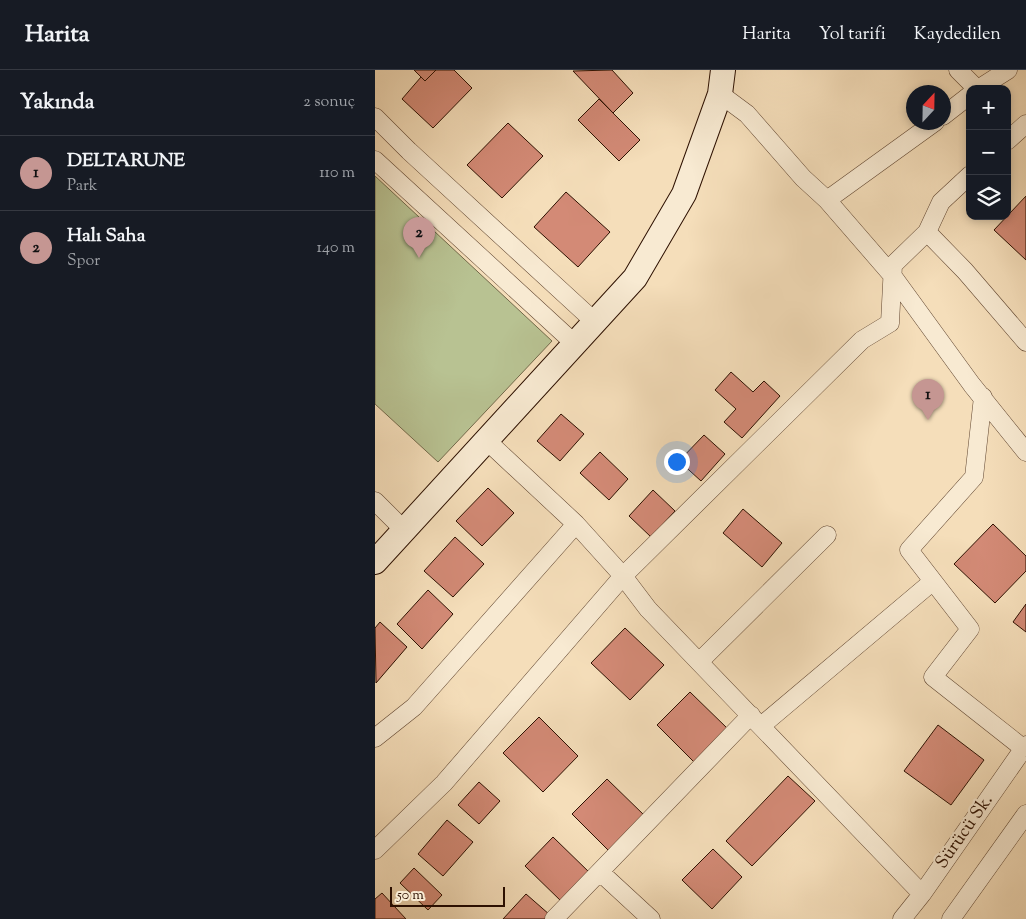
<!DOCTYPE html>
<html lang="tr">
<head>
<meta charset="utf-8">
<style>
	body { margin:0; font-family:"Sorts Mill Goudy",serif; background:#20242c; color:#f1f3f6 }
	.controls { position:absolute; right:15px; top:15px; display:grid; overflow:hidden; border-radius:10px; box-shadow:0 2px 8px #0003 }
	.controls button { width:45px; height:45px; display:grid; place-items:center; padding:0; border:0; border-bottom:1px solid #363941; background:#171b24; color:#f1f3f6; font:25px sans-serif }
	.compass { position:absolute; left:531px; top:15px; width:45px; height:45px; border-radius:50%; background:#171b24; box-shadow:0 2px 8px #0003; rotate:22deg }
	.scale { position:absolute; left:15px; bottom:12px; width:115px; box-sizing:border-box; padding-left:5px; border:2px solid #2d1001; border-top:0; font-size:14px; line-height:18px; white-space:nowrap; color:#2d1001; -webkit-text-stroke:4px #f8ead2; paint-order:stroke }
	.you { position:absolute; left:301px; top:391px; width:18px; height:18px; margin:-12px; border:4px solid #fff; border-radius:50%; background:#1a73e8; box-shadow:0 0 0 8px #1a73e833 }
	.badge { display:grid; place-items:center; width:32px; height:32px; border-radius:50%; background:#c59692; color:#111; font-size:16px; font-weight:700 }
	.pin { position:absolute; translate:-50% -41px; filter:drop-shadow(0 1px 2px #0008) }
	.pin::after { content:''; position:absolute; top:26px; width:18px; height:15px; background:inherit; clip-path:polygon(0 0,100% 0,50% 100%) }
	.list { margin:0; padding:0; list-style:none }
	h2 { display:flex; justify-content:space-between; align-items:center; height:65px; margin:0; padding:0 20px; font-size:21px }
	h2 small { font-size:16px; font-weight:400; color:#9ea1a6 }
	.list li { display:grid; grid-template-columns:32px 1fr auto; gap:15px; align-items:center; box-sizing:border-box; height:75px; padding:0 20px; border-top:1px solid #363941 }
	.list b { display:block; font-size:19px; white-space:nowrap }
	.list p { margin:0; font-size:16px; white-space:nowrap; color:#9ea1a6 }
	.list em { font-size:16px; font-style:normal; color:#9ea1a6 }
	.icon { flex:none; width:28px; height:28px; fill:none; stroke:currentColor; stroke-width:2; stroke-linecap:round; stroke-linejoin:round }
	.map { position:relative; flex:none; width:651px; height:849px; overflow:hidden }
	header { display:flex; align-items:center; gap:30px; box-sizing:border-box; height:70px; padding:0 25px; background:#171b24; border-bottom:1px solid #363941 }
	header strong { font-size:24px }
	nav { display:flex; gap:28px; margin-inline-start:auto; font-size:18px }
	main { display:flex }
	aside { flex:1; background:#171b24 }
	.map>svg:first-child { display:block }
	.green { fill:#b8c292; stroke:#72694a }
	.building { fill:#d38a76; stroke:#2d1001 }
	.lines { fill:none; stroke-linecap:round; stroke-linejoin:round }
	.street-casing { stroke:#5f442f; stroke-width:19 }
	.secondary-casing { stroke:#2d1001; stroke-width:26 }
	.street { stroke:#f8ead2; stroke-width:18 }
	.secondary { stroke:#f8ead2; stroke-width:24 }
	.labels { text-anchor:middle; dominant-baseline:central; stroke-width:4.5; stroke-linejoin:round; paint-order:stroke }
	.street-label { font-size:18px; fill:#2d1001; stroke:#f8ead2 }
</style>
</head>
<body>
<header>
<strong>Harita</strong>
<nav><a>Harita</a><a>Yol tarifi</a><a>Kaydedilen</a></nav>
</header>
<main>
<aside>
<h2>Yakında<small>2 sonuç</small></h2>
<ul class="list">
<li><span class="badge">1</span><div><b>DELTARUNE</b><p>Park</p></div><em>110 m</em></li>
<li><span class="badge">2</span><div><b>Halı Saha</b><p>Spor</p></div><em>140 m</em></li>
</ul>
</aside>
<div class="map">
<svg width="651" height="849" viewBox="0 0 651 849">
	<rect width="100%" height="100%" fill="#f5deba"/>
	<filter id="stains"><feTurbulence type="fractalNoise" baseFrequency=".004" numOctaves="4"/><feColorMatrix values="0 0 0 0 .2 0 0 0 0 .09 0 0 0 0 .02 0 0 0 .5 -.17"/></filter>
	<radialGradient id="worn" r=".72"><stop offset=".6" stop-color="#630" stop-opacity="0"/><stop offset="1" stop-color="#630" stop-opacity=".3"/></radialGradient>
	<!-- green -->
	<path class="green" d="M 0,106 L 177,271 L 63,392 L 0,334 Z"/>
	<!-- building -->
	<path class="building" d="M 39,0 L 61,0 L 50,11 Z
		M 61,0 L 79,0 L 97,18 L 58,58 L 27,29 L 46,7 L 50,11 Z
		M 237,0 L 258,23 L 238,43 L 198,1 Z
		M 224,29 L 265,70 L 244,91 L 203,50 Z
		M 133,53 L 168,86 L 127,128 L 92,95 Z
		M 191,122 L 235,162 L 203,197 L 159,157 Z
		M 651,126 L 651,190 L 619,160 Z
		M 356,302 L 378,322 L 389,311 L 405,326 L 367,368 L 349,352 L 361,339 L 340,320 Z
		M 186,344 L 209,364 L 185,391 L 162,371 Z
		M 329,365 L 350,384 L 326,411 L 304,391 Z
		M 225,382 L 253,409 L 234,430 L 205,403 Z
		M 113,418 L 139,443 L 107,476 L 81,451 Z
		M 278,420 L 300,441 L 276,467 L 254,446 Z
		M 368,439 L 407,473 L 387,497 L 348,463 Z
		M 618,454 L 651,486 L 651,501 L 620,533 L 579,494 Z
		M 80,467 L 109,494 L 78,527 L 49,501 Z
		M 53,520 L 78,544 L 47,579 L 22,554 Z
		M 651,534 L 651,562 L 638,552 Z
		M 5,552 L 32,577 L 1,613 L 0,558 Z
		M 250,558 L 289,595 L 255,630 L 216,593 Z
		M 315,622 L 353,659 L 319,692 L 282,655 Z
		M 164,647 L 203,686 L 168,722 L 128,683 Z
		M 563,655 L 609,690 L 576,735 L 529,701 Z
		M 413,706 L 440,731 L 377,796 L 351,771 Z
		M 232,709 L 270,746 L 235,782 L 197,744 Z
		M 104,712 L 125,731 L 104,754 L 83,735 Z
		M 72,750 L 98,772 L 68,806 L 43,784 Z
		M 178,767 L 216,804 L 188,833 L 150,796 Z
		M 338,779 L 367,807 L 337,839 L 307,810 Z
		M 39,798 L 67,825 L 53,840 L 25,813 Z
		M 7,823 L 31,849 L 0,849 L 0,829 Z
		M 151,824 L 175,845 L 171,849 L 128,849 Z"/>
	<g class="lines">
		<defs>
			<path id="street" d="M 583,0 L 602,19
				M 603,19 L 633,0
				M 345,24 L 372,44 L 428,108 L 452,130 L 517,205 L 597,315 L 651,382
				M 568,46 L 595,25
				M 0,47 L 34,81 L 220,252
				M 632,71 L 651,54
				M 0,90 L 200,274
				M 452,130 L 560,52
				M 552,162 L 590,201 L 651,272
				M 608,327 L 599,407 L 534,480 L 595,559 L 558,607 L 648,678
				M 111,370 L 201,454 L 248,506 L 487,270 L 515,253 L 518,195 L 552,162 L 566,132 L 595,105
				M 0,431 L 29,460
				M 324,592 L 452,465
				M 386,656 L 557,512
				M 0,668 L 39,637 L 201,454
				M 0,780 L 69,713 L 248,506 L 273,539 L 547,824
				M 225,802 L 276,849
				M 179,849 L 376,645
				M 527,849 L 547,824 L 651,675
				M 576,849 L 651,744"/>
			<path id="secondary" d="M 0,492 L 260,208 L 309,124 L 345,24 L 348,0"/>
		</defs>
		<!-- street casing -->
		<use href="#street" class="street-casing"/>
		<!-- secondary casing -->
		<use href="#secondary" class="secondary-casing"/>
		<!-- street -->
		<use href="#street" class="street"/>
		<!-- secondary -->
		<use href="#secondary" class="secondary"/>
	</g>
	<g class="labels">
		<!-- street labels -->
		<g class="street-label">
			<text transform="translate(590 762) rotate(-55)">Sürücü Sk.</text>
		</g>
	</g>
	<rect width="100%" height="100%" filter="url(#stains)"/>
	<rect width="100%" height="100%" fill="url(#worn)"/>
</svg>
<div class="controls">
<button>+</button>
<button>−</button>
<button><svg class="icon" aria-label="layers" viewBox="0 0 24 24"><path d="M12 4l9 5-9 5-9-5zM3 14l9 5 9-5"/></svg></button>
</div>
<svg class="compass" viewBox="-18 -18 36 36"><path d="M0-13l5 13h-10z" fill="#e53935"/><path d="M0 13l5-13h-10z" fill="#9ea1a6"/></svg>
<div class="scale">50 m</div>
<div class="you"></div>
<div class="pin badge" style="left:553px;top:350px">1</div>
<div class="pin badge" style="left:44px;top:188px">2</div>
</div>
</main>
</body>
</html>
